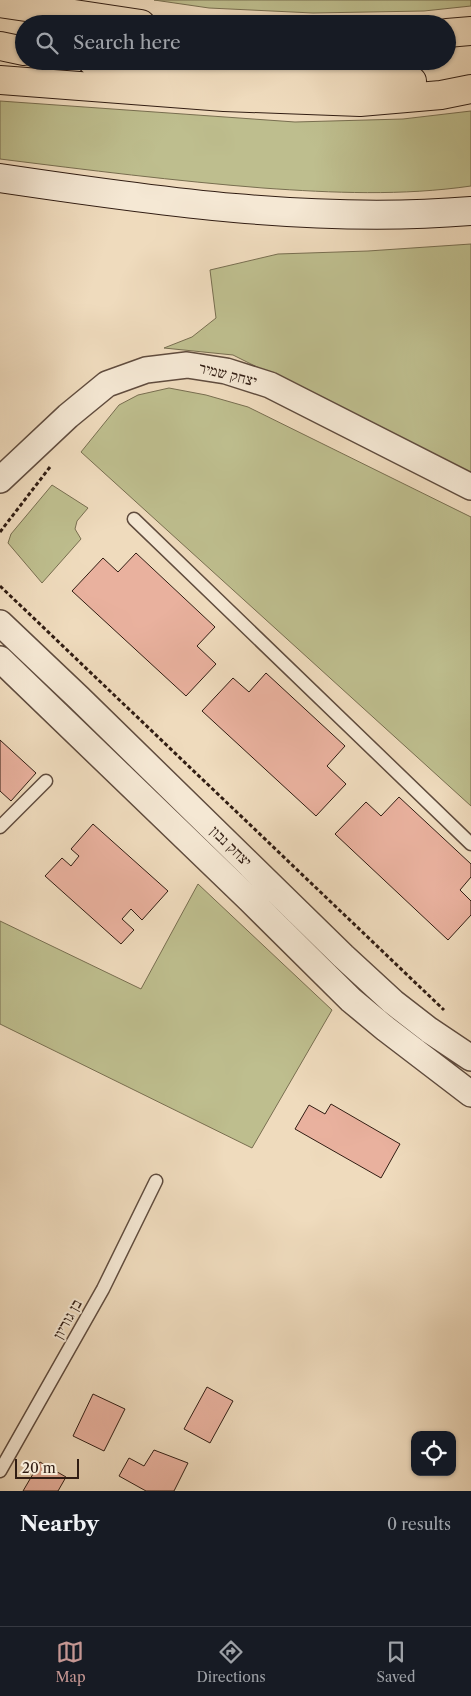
<!DOCTYPE html>
<html lang="en">
<head>
<meta charset="utf-8">
<style>
	body { margin:0; font-family:"Libre Caslon Text","Frank Ruhl Libre",serif; background:#20242c; color:#f1f3f6 }
	.controls { position:absolute; right:15px; bottom:15px; display:grid; overflow:hidden; border-radius:10px; box-shadow:0 1px 4px #0004 }
	.controls button { width:45px; height:45px; display:grid; place-items:center; padding:0; border:0; border-bottom:1px solid #363941; background:#171b24; color:#f1f3f6; font:25px sans-serif }
	.scale { position:absolute; left:15px; bottom:12px; width:64px; box-sizing:border-box; padding-left:5px; border:2px solid #311d13; border-top:0; font-size:14px; line-height:18px; white-space:nowrap; color:#311d13; -webkit-text-stroke:4px #f5e8d4; paint-order:stroke }
	.list { margin:0; padding:0; list-style:none }
	h2 { display:flex; justify-content:space-between; align-items:center; height:65px; margin:0; padding:0 20px; font-size:21px }
	h2 small { font-size:16px; font-weight:400; color:#9ea1a6 }
	.icon { flex:none; width:28px; height:28px; fill:none; stroke:currentColor; stroke-width:2; stroke-linecap:round; stroke-linejoin:round }
	.map { position:relative; flex:none; width:471px; height:1491px; overflow:hidden }
	.search { position:absolute; background:#171b24; box-shadow:0 1px 4px #0004; left:15px; right:15px; top:15px; height:55px; display:flex; align-items:center; gap:12px; box-sizing:border-box; padding:0 18px; border-radius:28px; color:#9ea1a6; font-size:19px }
	.sheet { height:135px; background:#171b24 }
	nav { display:flex; justify-content:space-around; align-items:center; box-sizing:border-box; height:70px; border-top:1px solid #363941; background:#171b24; font-size:14px; color:#9ea1a6 }
	nav a { display:grid; justify-items:center; gap:2px }
	nav .on { color:#c59692 }
	.map>svg:first-child { display:block }
	.green { fill:#bebe8e; stroke:#786e50 }
	.building { fill:#e9b19e; stroke:#311d13 }
	.lines { fill:none; stroke-linecap:round; stroke-linejoin:round }
	.lane-casing { stroke:#604c3e; stroke-width:15 }
	.street-casing { stroke:#604c3e; stroke-width:28 }
	.secondary-casing { stroke:#311d13; stroke-width:30 }
	.highway-casing { stroke:#311d13; stroke-width:30 }
	.path { stroke:#311d13; stroke-width:3; stroke-dasharray:4 2.5; stroke-linecap:butt }
	.lane { stroke:#f5e8d4; stroke-width:12 }
	.street { stroke:#f5e8d4; stroke-width:25 }
	.secondary { stroke:#f5e8d4; stroke-width:28 }
	.highway { stroke:#efdbbd; stroke-width:28 }
	.labels { text-anchor:middle; dominant-baseline:central; stroke-width:4; stroke-linejoin:round; paint-order:stroke }
	.street-label { font-size:15px; fill:#311d13; stroke:#f5e8d4 }
</style>
</head>
<body>
<div class="map">
<svg width="471" height="1491" viewBox="0 0 471 1491">
	<rect width="100%" height="100%" fill="#efdbbd"/>
	<filter id="stains"><feTurbulence type="fractalNoise" baseFrequency=".004" numOctaves="4"/><feColorMatrix values="0 0 0 0 .2 0 0 0 0 .09 0 0 0 0 .02 0 0 0 .5 -.17"/></filter>
	<radialGradient id="worn" r=".72"><stop offset=".6" stop-color="#630" stop-opacity="0"/><stop offset="1" stop-color="#630" stop-opacity=".3"/></radialGradient>
	<!-- green -->
	<path class="green" d="M 154,0 L 471,0 L 471,6 L 424,11 L 313,13 L 209,8 Z
		M 0,101 L 295,122 L 403,119 L 471,111 L 471,186 C 402,196 333,193 263,188 C 175,181 88,170 0,159 Z
		M 471,244 L 471,474 L 233,355 L 164,348 L 192,337 L 216,318 L 210,270 L 278,254 L 368,251 Z
		M 169,388 L 206,395 L 248,407 L 471,517 L 471,806 L 81,452 L 119,405 L 138,395 Z
		M 52,485 L 88,508 L 77,521 L 75,529 L 81,539 L 42,583 L 8,543 L 11,534 Z
		M 198,884 L 332,1010 L 252,1148 L 0,1024 L 0,921 L 141,989 Z"/>
	<!-- building -->
	<path class="building" d="M 136,553 L 215,627 L 197,646 L 216,664 L 186,696 L 72,591 L 103,558 L 118,572 Z
		M 266,673 L 345,746 L 327,766 L 346,784 L 316,816 L 202,711 L 233,678 L 249,692 Z
		M 0,740 L 36,773 L 11,801 L 0,791 Z
		M 399,797 L 471,864 L 471,877 L 460,890 L 471,901 L 471,915 L 448,940 L 335,834 L 366,802 L 381,816 Z
		M 93,824 L 168,891 L 142,920 L 131,909 L 122,919 L 134,930 L 121,944 L 45,876 L 62,858 L 71,866 L 79,856 L 71,849 Z
		M 331,1104 L 400,1144 L 381,1178 L 295,1129 L 309,1105 L 325,1114 Z
		M 207,1387 L 233,1401 L 210,1443 L 184,1429 Z
		M 93,1394 L 125,1409 L 104,1451 L 73,1436 Z
		M 154,1450 L 188,1463 L 174,1491 L 146,1491 L 119,1476 L 129,1458 L 144,1466 Z
		M 40,1462 L 66,1477 L 58,1491 L 23,1491 Z"/>
	<g class="lines">
		<defs>
			<path id="lane" d="M 134,519 L 471,844
				M 0,827 L 46,781
				M 0,1471 L 103,1289 L 156,1181"/>
			<path id="street" d="M 0,480 L 68,416 L 107,384 L 146,370 L 187,365 L 226,371 L 270,385 L 471,487
				M 0,623 L 79,698 L 343,956 L 393,1002 L 429,1030 L 471,1058
				M 0,659 L 250,900 L 351,1000 L 386,1029 L 471,1094"/>
			<path id="secondary" d="M 0,178 C 155,201 314,224 471,211"/>
			<path id="highway" d="M 0,3 L 141,24
				M 447,33 L 471,31
				M 0,46 L 24,51
				M 92,61 C 171,73 251,80 331,82 C 358,83 385,82 412,81
				M 0,80 L 224,97 L 360,102 L 441,95 L 471,89"/>
		</defs>
		<!-- lane casing -->
		<use href="#lane" class="lane-casing"/>
		<!-- street casing -->
		<use href="#street" class="street-casing"/>
		<!-- secondary casing -->
		<use href="#secondary" class="secondary-casing"/>
		<!-- highway casing -->
		<use href="#highway" class="highway-casing"/>
		<!-- path -->
		<path class="path" d="M 0,532 L 50,467
			M 0,586 L 444,1010"/>
		<!-- lane -->
		<use href="#lane" class="lane"/>
		<!-- street -->
		<use href="#street" class="street"/>
		<!-- secondary -->
		<use href="#secondary" class="secondary"/>
		<!-- highway -->
		<use href="#highway" class="highway"/>
	</g>
	<g class="labels">
		<!-- street labels -->
		<g class="street-label">
			<text transform="translate(228 374) rotate(14)">יצחק שמיר</text>
			<text transform="translate(231 846) rotate(44)">יצחק נבון</text>
			<text transform="translate(67 1319) rotate(-61)">בן גוריון</text>
		</g>
	</g>
	<rect width="100%" height="100%" filter="url(#stains)"/>
	<rect width="100%" height="100%" fill="url(#worn)"/>
</svg>
<div class="controls">
<button><svg class="icon" aria-label="locate" viewBox="0 0 24 24"><circle cx="12" cy="12" r="6"/><path d="M12 2v4M12 18v4M2 12h4M18 12h4"/></svg></button>
</div>
<div class="scale">20 m</div>
<div class="search"><svg class="icon" aria-label="search" viewBox="0 0 24 24"><circle cx="10" cy="10" r="6"/><path d="M15 15l6 6"/></svg>Search here</div>
</div>
<section class="sheet">
<h2>Nearby<small>0 results</small></h2>
<ul class="list">
</ul>
</section>
<nav>
<a class="on"><svg class="icon" aria-label="map" viewBox="0 0 24 24"><path d="M3 6l6-2 6 2 6-2v14l-6 2-6-2-6 2zM9 4v14M15 6v14"/></svg>Map</a>
<a><svg class="icon" aria-label="directions" viewBox="0 0 24 24"><path d="M12 3l9 9-9 9-9-9zM9 14v-3h6M13 9l2 2-2 2"/></svg>Directions</a>
<a><svg class="icon" aria-label="saved" viewBox="0 0 24 24"><path d="M7 4h10v16l-5-4-5 4z"/></svg>Saved</a>
</nav>
</body>
</html>
